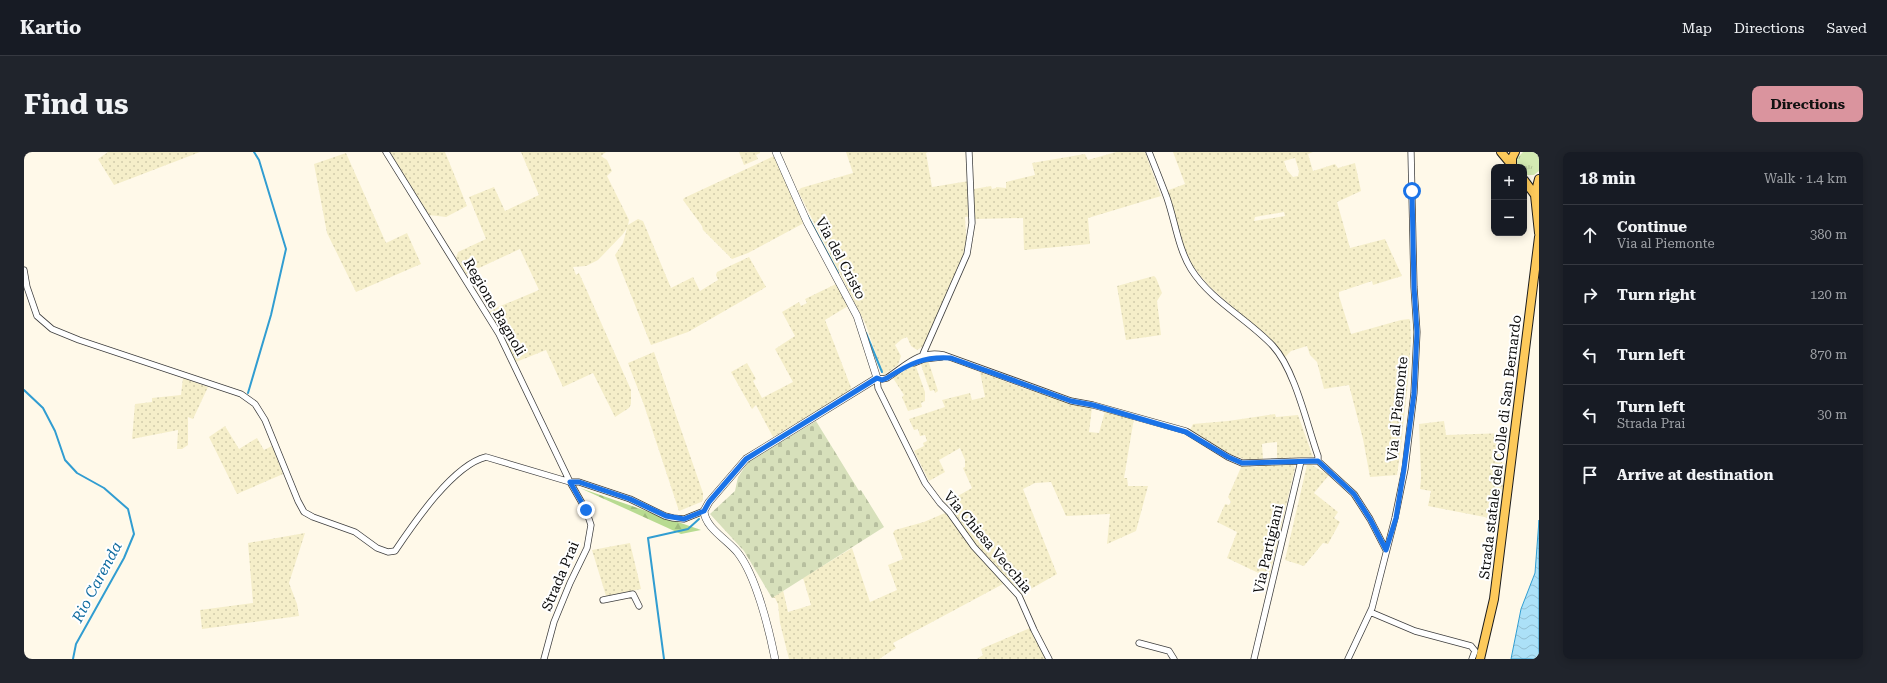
<!DOCTYPE html>
<html lang="en">
<head>
<meta charset="utf-8">
<style>
	body { margin:0; font-family:"Roboto Serif",serif; background:#20242c; color:#f1f3f6 }
	.controls { position:absolute; right:12px; top:12px; display:grid; overflow:hidden; border-radius:8px; box-shadow:0 2px 10px #0003 }
	.controls button { width:36px; height:36px; display:grid; place-items:center; padding:0; border:0; border-bottom:1px solid #363941; background:#171b24; color:#f1f3f6; font:20px sans-serif }
	.stop { position:absolute; width:12px; height:12px; margin:-9px; border:3px solid #1a73e8; border-radius:50%; background:#fff }
	.stop.end { background:#1a73e8; border-color:#fff; box-shadow:0 1px 4px #0008 }
	.list { margin:0; padding:0; list-style:none }
	h2 { display:flex; justify-content:space-between; align-items:center; height:52px; margin:0; padding:0 16px; font-size:17px }
	h2 small { font-size:13px; font-weight:400; color:#9ea1a6 }
	.list li { display:grid; grid-template-columns:26px 1fr auto; gap:12px; align-items:center; box-sizing:border-box; height:60px; padding:0 16px; border-top:1px solid #363941 }
	.list b { display:block; font-size:15px; white-space:nowrap }
	.list p { margin:0; font-size:13px; white-space:nowrap; color:#9ea1a6 }
	.list em { font-size:13px; font-style:normal; color:#9ea1a6 }
	.icon { flex:none; width:22px; height:22px; fill:none; stroke:currentColor; stroke-width:2; stroke-linecap:round; stroke-linejoin:round }
	.map { position:relative; flex:none; width:1515px; height:507px; overflow:hidden; border-radius:8px }
	header { display:flex; align-items:center; gap:24px; box-sizing:border-box; height:56px; padding:0 20px; background:#171b24; border-bottom:1px solid #363941 }
	header strong { font-size:19px }
	nav { display:flex; gap:22px; margin-inline-start:auto; font-size:14px }
	.intro { display:flex; align-items:center; justify-content:space-between; box-sizing:border-box; height:96px; padding:0 24px }
	h1 { margin:0; font-size:28px }
	.button { padding:10px 18px; border-radius:8px; background:#da949e; color:#111; font-size:14px; font-weight:700 }
	main { display:flex; gap:24px; padding:0 24px }
	aside { flex:1; background:#171b24; border-radius:8px; box-shadow:0 2px 10px #0003 }
	.map>svg:first-child { display:block }
	.farmland { fill:url(#farmland-dots); fill-rule:evenodd }
	.grass { fill:url(#grass-tufts) }
	.forest { fill:url(#forest-firs) }
	.cemetery { fill:url(#cemetery-stones) }
	.water { fill:url(#water-waves); stroke:#319dd1 }
	.lines { fill:none; stroke-linecap:round; stroke-linejoin:round }
	.stream { stroke:#319dd1; stroke-width:2 }
	.minor-casing { stroke:#3e3e3e; stroke-width:7 }
	.tertiary-casing { stroke:#3e3e3e; stroke-width:8 }
	.primary-casing { stroke:#1c1c1c; stroke-width:10 }
	.minor { stroke:#fff; stroke-width:5.5 }
	.tertiary { stroke:#fff; stroke-width:7 }
	.primary { stroke:#fdca5b; stroke-width:8 }
	.route { stroke:#1a73e8; stroke-width:5 }
	.labels { text-anchor:middle; dominant-baseline:central; stroke-width:4; stroke-linejoin:round; paint-order:stroke }
	.street-label { font-size:14px; fill:#0b0b0b; stroke:#fff }
	.water-label { font-size:15px; font-style:italic; fill:#116ca0; stroke:#fff }
</style>
</head>
<body>
<header>
<strong>Kartio</strong>
<nav><a>Map</a><a>Directions</a><a>Saved</a></nav>
</header>
<div class="intro"><h1>Find us</h1><a class="button">Directions</a></div>
<main>
<div class="map">
<svg width="1515" height="507" viewBox="0 0 1515 507">
	<defs>
		<pattern id="farmland-dots" width="8" height="8" patternUnits="userSpaceOnUse"><rect width="8" height="8" fill="#f5eec9"/><path d="M2 2h.1M6 6h.1" fill="none" stroke="#d1cbab" stroke-width="1.8" stroke-linecap="round"/></pattern>
		<pattern id="grass-tufts" width="24" height="20" patternUnits="userSpaceOnUse"><rect width="24" height="20" fill="#d3eab2"/><path d="M3 7l-1-3M5 7V3M7 7l1-3M15 17l-1-3M17 17v-4M19 17l1-3" fill="none" stroke="#b4c798"/></pattern>
		<pattern id="forest-firs" width="22" height="20" patternUnits="userSpaceOnUse"><rect width="22" height="20" fill="#b8db91"/><path d="M5 1l3.5 6h-7zM16 11l3.5 6h-7z" fill="#9dbb7c"/></pattern>
		<pattern id="cemetery-stones" width="16" height="16" patternUnits="userSpaceOnUse"><rect width="16" height="16" fill="#d7e0bb"/><path d="M2 7V4a2 2 0 0 1 4 0v3zM10 15v-3a2 2 0 0 1 4 0v3z" fill="#b7bf9f"/></pattern>
		<pattern id="water-waves" width="16" height="10" patternUnits="userSpaceOnUse"><rect width="16" height="10" fill="#ace1f8"/><path d="M0 5q4-4 8 0t8 0" fill="none" stroke="#93c0d3"/></pattern>
	</defs>
	<rect width="100%" height="100%" fill="#fff9e9"/>
	<!-- farmland -->
	<path class="farmland" d="M 84,0 L 176,0 L 90,33 L 74,7 Z
		M 366,0 L 421,0 L 443,54 L 422,65 L 405,63 Z
		M 497,0 L 582,0 L 577,4 L 583,8 L 588,19 L 583,24 L 605,68 L 604,73 L 614,67 L 619,69 L 647,136 L 669,125 L 676,139 L 694,128 L 692,123 L 693,120 L 725,105 L 742,135 L 664,180 L 627,193 L 591,103 L 599,91 L 603,76 L 599,82 L 574,108 L 562,114 L 549,115 L 552,123 L 555,121 L 607,238 L 607,252 L 605,256 L 591,265 L 569,221 L 539,235 L 522,198 L 492,210 L 466,160 L 467,158 L 515,138 L 496,97 L 442,122 L 432,106 L 434,100 L 462,87 L 445,45 L 470,35 L 481,59 L 515,43 Z
		M 715,0 L 736,0 L 736,1 L 732,3 L 734,7 L 720,13 Z
		M 822,0 L 904,0 L 902,1 L 908,35 L 945,29 L 947,64 L 941,65 L 942,84 L 944,85 L 943,96 L 907,179 L 898,195 L 893,198 L 887,194 L 883,185 L 878,187 L 871,193 L 877,204 L 874,213 L 859,223 L 842,173 L 774,39 L 777,36 L 829,21 Z
		M 1092,0 L 1121,0 L 1137,44 L 1064,66 L 1066,92 L 1000,98 L 999,66 L 950,67 L 950,37 L 967,34 L 968,37 L 972,36 L 972,35 L 982,36 L 982,30 L 1011,23 L 1008,11 L 1061,2 L 1064,8 Z
		M 1149,0 L 1289,0 L 1284,2 L 1289,19 L 1311,12 L 1314,16 L 1331,11 L 1337,39 L 1313,50 L 1326,96 L 1361,87 L 1378,124 L 1349,133 L 1348,129 L 1315,140 L 1315,144 L 1327,182 L 1377,168 L 1385,167 L 1386,168 L 1387,188 L 1384,230 L 1376,302 L 1373,323 L 1346,325 L 1339,287 L 1325,233 L 1300,237 L 1293,210 L 1286,203 L 1283,194 L 1267,199 L 1261,205 L 1246,188 L 1185,134 L 1168,113 L 1155,83 L 1142,39 L 1161,32 ZM 1271,6 L 1275,19 L 1274,24 L 1269,25 L 1263,18 L 1260,9 ZM 1260,60 L 1261,64 L 1230,69 L 1231,65 Z
		M 322,1 L 362,91 L 383,81 L 397,112 L 332,140 L 303,81 L 290,12 Z
		M 750,4 L 780,71 L 724,101 L 708,107 L 679,78 L 678,74 L 659,48 L 660,46 Z
		M 1130,124 L 1132,126 L 1138,141 L 1133,149 L 1137,183 L 1102,188 L 1093,134 Z
		M 812,132 L 824,154 L 801,168 L 828,238 L 749,285 L 732,253 L 728,257 L 707,220 L 723,211 L 732,227 L 729,229 L 738,246 L 769,230 L 751,197 L 771,184 L 758,160 L 775,150 L 777,154 L 783,151 L 781,147 Z
		M 630,200 L 679,341 L 679,348 L 677,350 L 655,359 L 620,253 L 604,211 Z
		M 904,208 L 914,239 L 911,241 L 910,238 L 906,239 L 896,210 Z
		M 891,212 L 901,240 L 901,249 L 897,251 L 898,255 L 884,259 L 878,245 L 880,243 L 869,226 Z
		M 956,220 L 1001,237 L 1068,256 L 1065,280 L 1075,281 L 1081,259 L 1110,266 L 1100,326 L 1103,326 L 1104,334 L 1124,334 L 1112,379 L 1083,392 L 1086,362 L 1042,364 L 1027,330 L 1011,331 L 999,337 L 1033,422 L 998,442 L 953,395 L 923,350 L 948,336 L 939,316 L 941,315 L 941,308 L 936,296 L 915,308 L 921,320 L 905,329 L 890,299 L 900,294 L 899,291 L 903,289 L 901,283 L 896,284 L 894,277 L 890,278 L 885,267 L 921,255 L 918,248 L 946,241 L 948,248 L 961,245 Z
		M 159,226 L 184,235 L 169,267 L 164,265 L 164,293 L 158,297 L 153,297 L 154,278 L 108,287 L 111,252 L 128,250 L 128,246 L 157,243 Z
		M 1251,262 L 1252,265 L 1274,263 L 1289,305 L 1253,306 L 1253,290 L 1243,291 L 1238,292 L 1239,307 L 1220,307 L 1203,301 L 1166,278 L 1169,272 L 1204,269 Z
		M 1420,269 L 1422,283 L 1482,281 L 1478,311 L 1482,312 L 1476,368 L 1404,354 L 1407,339 L 1396,337 L 1397,325 L 1395,272 Z
		M 201,274 L 215,297 L 233,286 L 240,298 L 248,294 L 259,322 L 213,342 L 185,285 Z
		M 1268,311 L 1271,316 L 1245,426 L 1203,406 L 1213,380 L 1193,370 L 1201,352 L 1205,353 L 1207,350 L 1204,345 L 1218,313 L 1231,315 Z
		M 1286,312 L 1305,323 L 1290,341 L 1314,360 L 1310,366 L 1316,370 L 1304,392 L 1299,391 L 1280,414 L 1261,408 L 1283,313 Z
		M 921,361 L 925,362 L 949,398 L 976,426 L 979,432 L 869,491 L 872,496 L 855,507 L 765,507 L 756,471 L 754,452 L 751,446 L 748,446 L 759,438 L 764,460 L 787,453 L 779,426 L 828,396 L 846,450 L 873,438 L 864,413 L 879,407 L 869,381 L 871,378 L 900,370 Z
		M 281,381 L 265,431 L 273,452 L 275,464 L 178,477 L 176,458 L 229,451 L 224,391 Z
		M 606,391 L 617,437 L 582,444 L 568,398 Z
		M 1006,476 L 1022,507 L 953,507 L 959,503 L 957,497 Z"/>
	<!-- grass -->
	<path class="grass" d="M 1499,0 L 1511,0 L 1515,3 L 1515,19 L 1510,23 L 1501,23 L 1500,15 L 1493,15 L 1493,6 Z"/>
	<!-- forest -->
	<path class="forest" d="M 556,336 L 677,378 L 657,382 Z"/>
	<!-- cemetery -->
	<path class="cemetery" d="M 792,269 L 835,339 L 837,338 L 860,375 L 748,446 L 720,399 L 686,362 L 711,339 L 714,325 L 725,309 Z"/>
	<!-- water -->
	<path class="water" d="M 1515,368 L 1515,507 L 1487,507 L 1497,457 L 1511,421 Z"/>
	<g class="lines">
		<!-- stream -->
		<path class="stream" d="M 783,63 L 814,121
			M 842,181 L 858,220
			M 0,238 L 19,256 L 31,279 L 41,308 L 53,321 L 80,336 L 104,357 L 110,382 L 100,406 L 52,492 L 49,507
			M 224,241 L 247,163 L 262,97 L 235,8 L 230,0
			M 640,507 L 624,386 L 664,377 L 675,367"/>
		<defs>
			<path id="minor" d="M 362,0 L 475,182 L 546,330 L 562,358 L 567,373 L 563,396 L 546,431 L 530,470 L 520,507
				M 1125,0 C 1131,15 1137,30 1143,46 C 1151,69 1154,96 1167,117 C 1187,149 1224,167 1249,194 C 1271,218 1283,273 1294,304 L 1294,309 L 1330,342 L 1346,367 L 1362,398
				M 0,118 L 3,135 L 13,164 L 28,177 L 55,188 L 217,242 L 231,252 L 241,268 L 274,349 L 280,360 L 289,365 L 331,380 L 353,396 L 364,400 L 371,399 C 390,371 429,313 462,305 L 546,330 L 555,330 L 606,347 L 641,364 L 649,366 L 660,367 L 680,359
				M 899,202 L 943,102 L 948,71 L 945,0
				M 890,211 L 900,207 L 918,205
				M 579,448 L 609,442 L 615,454
				M 1346,460 L 1391,479 L 1447,494 L 1451,499 L 1448,507
				M 1115,491 L 1145,499 L 1150,507
				M 1025,507 L 1010,478 L 995,444 L 950,395 L 925,360 L 916,351 L 901,331 L 854,236 L 853,226 L 858,227 L 863,226 C 883,213 894,198 920,203 L 1047,249 L 1069,253 L 1162,279 L 1204,305 L 1218,311 L 1277,309
				M 1230,507 L 1277,309 L 1294,309
				M 1324,507 L 1348,456 L 1371,366 L 1381,317 L 1390,241 L 1393,180 L 1390,135 L 1387,0"/>
			<path id="tertiary" d="M 751,507 C 745,477 732,424 714,401 C 704,388 681,376 680,359 L 685,350 L 722,307 L 853,226 L 833,164 L 783,70 L 752,0"/>
			<path id="primary" d="M 1477,0 L 1487,12
				M 1488,14 L 1488,6 L 1491,0
				M 1515,27 L 1511,43 L 1515,81
				M 1500,28 L 1511,43
				M 1456,507 L 1470,447 L 1515,85"/>
		</defs>
		<!-- minor casing -->
		<use href="#minor" class="minor-casing"/>
		<!-- tertiary casing -->
		<use href="#tertiary" class="tertiary-casing"/>
		<!-- primary casing -->
		<use href="#primary" class="primary-casing"/>
		<!-- minor -->
		<use href="#minor" class="minor"/>
		<!-- tertiary -->
		<use href="#tertiary" class="tertiary"/>
		<!-- primary -->
		<use href="#primary" class="primary"/>
	</g>
	<g class="lines">
		<!-- route -->
		<path class="route" d="M 562,358 L 546,330 L 555,330 L 606,347 L 642,364 L 660,367 L 680,359 L 685,350 L 722,307 L 853,226 L 858,228 L 863,226 C 885,212 900,204 927,206 L 1047,249 L 1069,253 L 1162,280 L 1204,305 L 1218,311 L 1294,309 L 1330,342 L 1346,367 L 1362,398 L 1372,366 L 1380,317 L 1390,242 L 1393,180 L 1390,135 L 1388,39"/>
	</g>
	<g class="labels">
		<!-- street labels -->
		<g class="street-label">
			<text transform="translate(817 106) rotate(62)">Via del Cristo</text>
			<text transform="translate(471 155) rotate(60)">Regione Bagnoli</text>
			<text transform="translate(1373 257) rotate(-84)">Via al Piemonte</text>
			<text transform="translate(1476 295) rotate(-83)">Strada statale del Colle di San Bernardo</text>
			<text transform="translate(964 390) rotate(50)">Via Chiesa Vecchia</text>
			<text transform="translate(1244 397) rotate(-77)">Via Partigiani</text>
			<text transform="translate(536 424) rotate(-67)">Strada Prai</text>
		</g>
		<!-- water labels -->
		<g class="water-label">
			<text transform="translate(73 430) rotate(-62)">Rio Carenda</text>
		</g>
	</g>
</svg>
<div class="controls">
<button>+</button>
<button>−</button>
</div>
<div class="stop" style="left:1388px;top:39px"></div>
<div class="stop end" style="left:562px;top:358px"></div>
</div>
<aside>
<h2>18 min<small>Walk · 1.4 km</small></h2>
<ul class="list">
<li><svg class="icon" aria-label="ahead" viewBox="0 0 24 24"><path d="M12 20V5M6 11l6-6 6 6"/></svg><div><b>Continue</b><p>Via al Piemonte</p></div><em>380 m</em></li>
<li><svg class="icon" aria-label="right" viewBox="0 0 24 24"><path d="M7 20v-9h11M14 6l5 5-5 5"/></svg><div><b>Turn right</b></div><em>120 m</em></li>
<li><svg class="icon" aria-label="left" viewBox="0 0 24 24"><path d="M17 20v-9H6M10 6l-5 5 5 5"/></svg><div><b>Turn left</b></div><em>870 m</em></li>
<li><svg class="icon" aria-label="left" viewBox="0 0 24 24"><path d="M17 20v-9H6M10 6l-5 5 5 5"/></svg><div><b>Turn left</b><p>Strada Prai</p></div><em>30 m</em></li>
<li><svg class="icon" aria-label="arrive" viewBox="0 0 24 24"><path d="M6 21V4h12l-3 4 3 4H6"/></svg><div><b>Arrive at destination</b></div></li>
</ul>
</aside>
</main>
</body>
</html>
